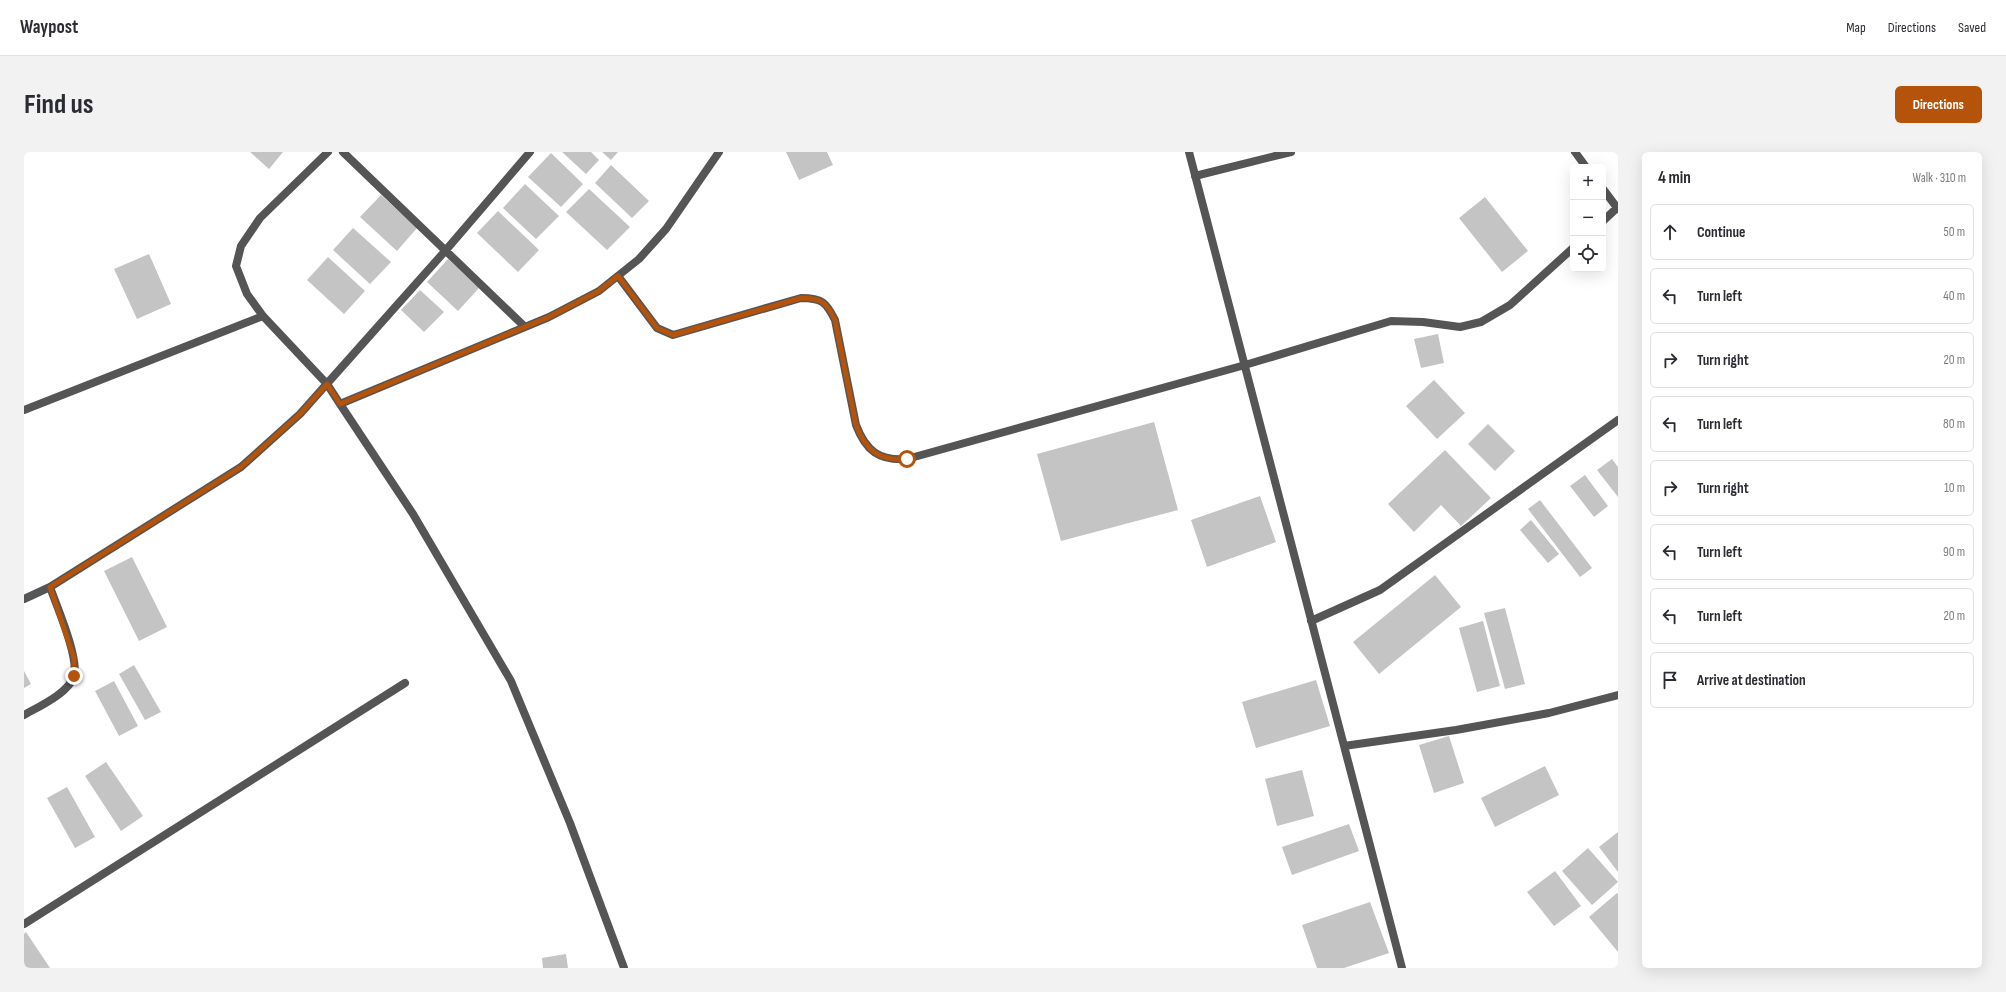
<!DOCTYPE html>
<html lang="en">
<head>
<meta charset="utf-8">
<style>
	body { margin:0; font-family:"Sofia Sans Condensed",sans-serif; background:#f2f2f3; color:#2b2b33 }
	.controls { position:absolute; right:12px; top:12px; display:grid; overflow:hidden; border-radius:6px; box-shadow:0 4px 16px #0002 }
	.controls button { width:36px; height:36px; display:grid; place-items:center; padding:0; border:0; border-bottom:1px solid #e1e1e2; background:#fff; color:#2b2b33; font:20px sans-serif }
	.stop { position:absolute; width:12px; height:12px; margin:-9px; border:3px solid #b45309; border-radius:50%; background:#fff }
	.stop.end { background:#b45309; border-color:#fff; box-shadow:0 1px 4px #0008 }
	.list { margin:0; padding:0; list-style:none }
	h2 { display:flex; justify-content:space-between; align-items:center; height:52px; margin:0; padding:0 16px; font-size:17px }
	h2 small { font-size:13px; font-weight:400; color:#7c7c81 }
	.list li { display:grid; grid-template-columns:26px 1fr auto; gap:12px; align-items:center; box-sizing:border-box; height:56px; margin:0 8px 8px; padding:0 8px; border:1px solid #e1e1e2; border-radius:6px }
	.list b { display:block; font-size:15px; white-space:nowrap }
	.list em { font-size:13px; font-style:normal; color:#7c7c81 }
	.icon { flex:none; width:22px; height:22px; fill:none; stroke:currentColor; stroke-width:2; stroke-linecap:round; stroke-linejoin:round }
	.map { position:relative; flex:none; width:1594px; height:816px; overflow:hidden; border-radius:6px }
	header { display:flex; align-items:center; gap:24px; box-sizing:border-box; height:56px; padding:0 20px; background:#fff; border-bottom:1px solid #e1e1e2 }
	header strong { font-size:19px }
	nav { display:flex; gap:22px; margin-inline-start:auto; font-size:14px }
	.intro { display:flex; align-items:center; justify-content:space-between; box-sizing:border-box; height:96px; padding:0 24px }
	h1 { margin:0; font-size:28px }
	.button { padding:10px 18px; border-radius:6px; background:#b45309; color:#fff; font-size:14px; font-weight:700 }
	main { display:flex; gap:24px; padding:0 24px }
	aside { flex:1; background:#fff; border-radius:6px; box-shadow:0 4px 16px #0002 }
	.map>svg:first-child { display:block }
	.building { fill:#c4c4c4 }
	.lines { fill:none; stroke-linecap:round; stroke-linejoin:round }
	.lane { stroke:#555; stroke-width:8 }
	.street { stroke:#555; stroke-width:8 }
	.route { stroke:#b45309; stroke-width:5 }
</style>
</head>
<body>
<header>
<strong>Waypost</strong>
<nav><a>Map</a><a>Directions</a><a>Saved</a></nav>
</header>
<div class="intro"><h1>Find us</h1><a class="button">Directions</a></div>
<main>
<div class="map">
<svg width="1594" height="816" viewBox="0 0 1594 816">
	<rect width="100%" height="100%" fill="#fff"/>
	<!-- building -->
	<path class="building" d="M 226,0 L 259,0 L 245,17 Z
		M 538,0 L 567,0 L 575,8 L 562,22 Z
		M 578,0 L 594,0 L 587,8 Z
		M 762,0 L 803,0 L 809,13 L 775,28 Z
		M 527,1 L 559,32 L 537,55 L 504,25 Z
		M 587,13 L 625,49 L 608,66 L 571,31 Z
		M 501,32 L 535,64 L 512,87 L 479,56 Z
		M 565,37 L 606,75 L 583,98 L 542,60 Z
		M 357,43 L 393,76 L 373,99 L 336,65 Z
		M 1461,45 L 1504,99 L 1478,120 L 1435,66 Z
		M 474,59 L 515,98 L 494,120 L 453,81 Z
		M 329,76 L 367,110 L 346,132 L 309,98 Z
		M 125,102 L 147,152 L 113,167 L 90,117 Z
		M 304,105 L 341,139 L 320,162 L 283,128 Z
		M 424,107 L 455,136 L 434,159 L 403,130 Z
		M 396,138 L 420,160 L 400,180 L 377,158 Z
		M 1414,182 L 1420,211 L 1397,216 L 1390,187 Z
		M 1410,228 L 1441,261 L 1413,287 L 1382,254 Z
		M 1130,270 L 1154,358 L 1037,389 L 1013,302 Z
		M 1464,272 L 1491,299 L 1471,319 L 1444,292 Z
		M 1421,298 L 1467,346 L 1437,374 L 1417,353 L 1390,380 L 1364,352 Z
		M 1588,307 L 1594,315 L 1594,345 L 1573,318 Z
		M 1561,323 L 1584,354 L 1570,365 L 1546,334 Z
		M 1236,344 L 1252,390 L 1183,415 L 1167,368 Z
		M 1516,348 L 1568,416 L 1556,425 L 1504,357 Z
		M 1507,368 L 1535,402 L 1524,411 L 1496,378 Z
		M 108,405 L 143,475 L 115,489 L 80,419 Z
		M 1411,423 L 1437,455 L 1355,522 L 1329,490 Z
		M 1481,456 L 1501,532 L 1481,537 L 1460,461 Z
		M 1459,469 L 1476,534 L 1453,540 L 1435,476 Z
		M 110,513 L 137,560 L 121,568 L 95,522 Z
		M 0,519 L 7,532 L 0,536 Z
		M 1292,528 L 1306,574 L 1232,596 L 1218,550 Z
		M 90,529 L 114,574 L 95,584 L 71,539 Z
		M 1425,584 L 1440,631 L 1410,641 L 1395,593 Z
		M 82,610 L 119,664 L 97,679 L 61,624 Z
		M 1521,614 L 1535,643 L 1471,675 L 1457,646 Z
		M 1278,618 L 1290,664 L 1253,674 L 1241,627 Z
		M 43,635 L 71,685 L 51,696 L 23,646 Z
		M 1325,672 L 1335,699 L 1268,723 L 1258,695 Z
		M 1594,680 L 1594,720 L 1575,695 Z
		M 1564,696 L 1594,730 L 1568,753 L 1538,719 Z
		M 1531,719 L 1557,754 L 1530,774 L 1503,740 Z
		M 1593,741 L 1594,742 L 1594,800 L 1565,765 Z
		M 1346,750 L 1365,801 L 1320,816 L 1293,816 L 1278,773 Z
		M 2,780 L 26,816 L 0,816 L 0,782 Z
		M 542,802 L 544,816 L 519,816 L 518,806 Z"/>
	<g class="lines">
		<!-- lane -->
		<path class="lane" d="M 1171,24 L 1267,0"/>
		<!-- street -->
		<path class="street" d="M 304,0 L 236,66 L 217,94 L 212,114 L 223,142 L 239,164 L 303,232 L 316,252 L 389,362 L 487,529 L 546,671 L 600,816
			M 319,0 L 501,175
			M 1165,0 L 1378,816
			M 1551,0 L 1562,15
			M 1579,37 L 1594,57
			M 1579,69 L 1594,55
			M 594,124 L 633,176 L 649,183 L 777,146 C 798,146 802,150 811,168 L 832,273 C 842,299 855,309 883,307 L 1221,213 L 1367,169 L 1399,170 L 1436,175 L 1457,170 L 1486,153 L 1549,96
			M 316,252 L 525,165 L 575,139 L 615,107 L 642,77 L 695,0
			M 0,258 L 239,164
			M 0,447 L 26,435 L 217,315 L 276,262 L 422,98 L 506,0
			M 1287,469 L 1356,438 L 1594,268
			M 0,563 C 14,555 45,541 50,524 C 55,505 33,455 26,435
			M 1320,594 L 1432,578 L 1525,561 L 1594,543
			M 0,772 L 381,531"/>
	</g>
	<g class="lines">
		<!-- route -->
		<path class="route" d="M 50,524 L 50,506 L 26,435 L 217,315 L 276,262 L 303,232 L 316,252 L 525,165 L 575,139 L 594,124 L 633,176 L 649,183 L 777,146 C 798,146 802,150 811,168 L 832,273 C 842,299 855,309 883,307"/>
	</g>
</svg>
<div class="controls">
<button>+</button>
<button>−</button>
<button><svg class="icon" aria-label="locate" viewBox="0 0 24 24"><circle cx="12" cy="12" r="6"/><path d="M12 2v4M12 18v4M2 12h4M18 12h4"/></svg></button>
</div>
<div class="stop" style="left:883px;top:307px"></div>
<div class="stop end" style="left:50px;top:524px"></div>
</div>
<aside>
<h2>4 min<small>Walk · 310 m</small></h2>
<ul class="list">
<li><svg class="icon" aria-label="ahead" viewBox="0 0 24 24"><path d="M12 20V5M6 11l6-6 6 6"/></svg><div><b>Continue</b></div><em>50 m</em></li>
<li><svg class="icon" aria-label="left" viewBox="0 0 24 24"><path d="M17 20v-9H6M10 6l-5 5 5 5"/></svg><div><b>Turn left</b></div><em>40 m</em></li>
<li><svg class="icon" aria-label="right" viewBox="0 0 24 24"><path d="M7 20v-9h11M14 6l5 5-5 5"/></svg><div><b>Turn right</b></div><em>20 m</em></li>
<li><svg class="icon" aria-label="left" viewBox="0 0 24 24"><path d="M17 20v-9H6M10 6l-5 5 5 5"/></svg><div><b>Turn left</b></div><em>80 m</em></li>
<li><svg class="icon" aria-label="right" viewBox="0 0 24 24"><path d="M7 20v-9h11M14 6l5 5-5 5"/></svg><div><b>Turn right</b></div><em>10 m</em></li>
<li><svg class="icon" aria-label="left" viewBox="0 0 24 24"><path d="M17 20v-9H6M10 6l-5 5 5 5"/></svg><div><b>Turn left</b></div><em>90 m</em></li>
<li><svg class="icon" aria-label="left" viewBox="0 0 24 24"><path d="M17 20v-9H6M10 6l-5 5 5 5"/></svg><div><b>Turn left</b></div><em>20 m</em></li>
<li><svg class="icon" aria-label="arrive" viewBox="0 0 24 24"><path d="M6 21V4h12l-3 4 3 4H6"/></svg><div><b>Arrive at destination</b></div></li>
</ul>
</aside>
</main>
</body>
</html>
